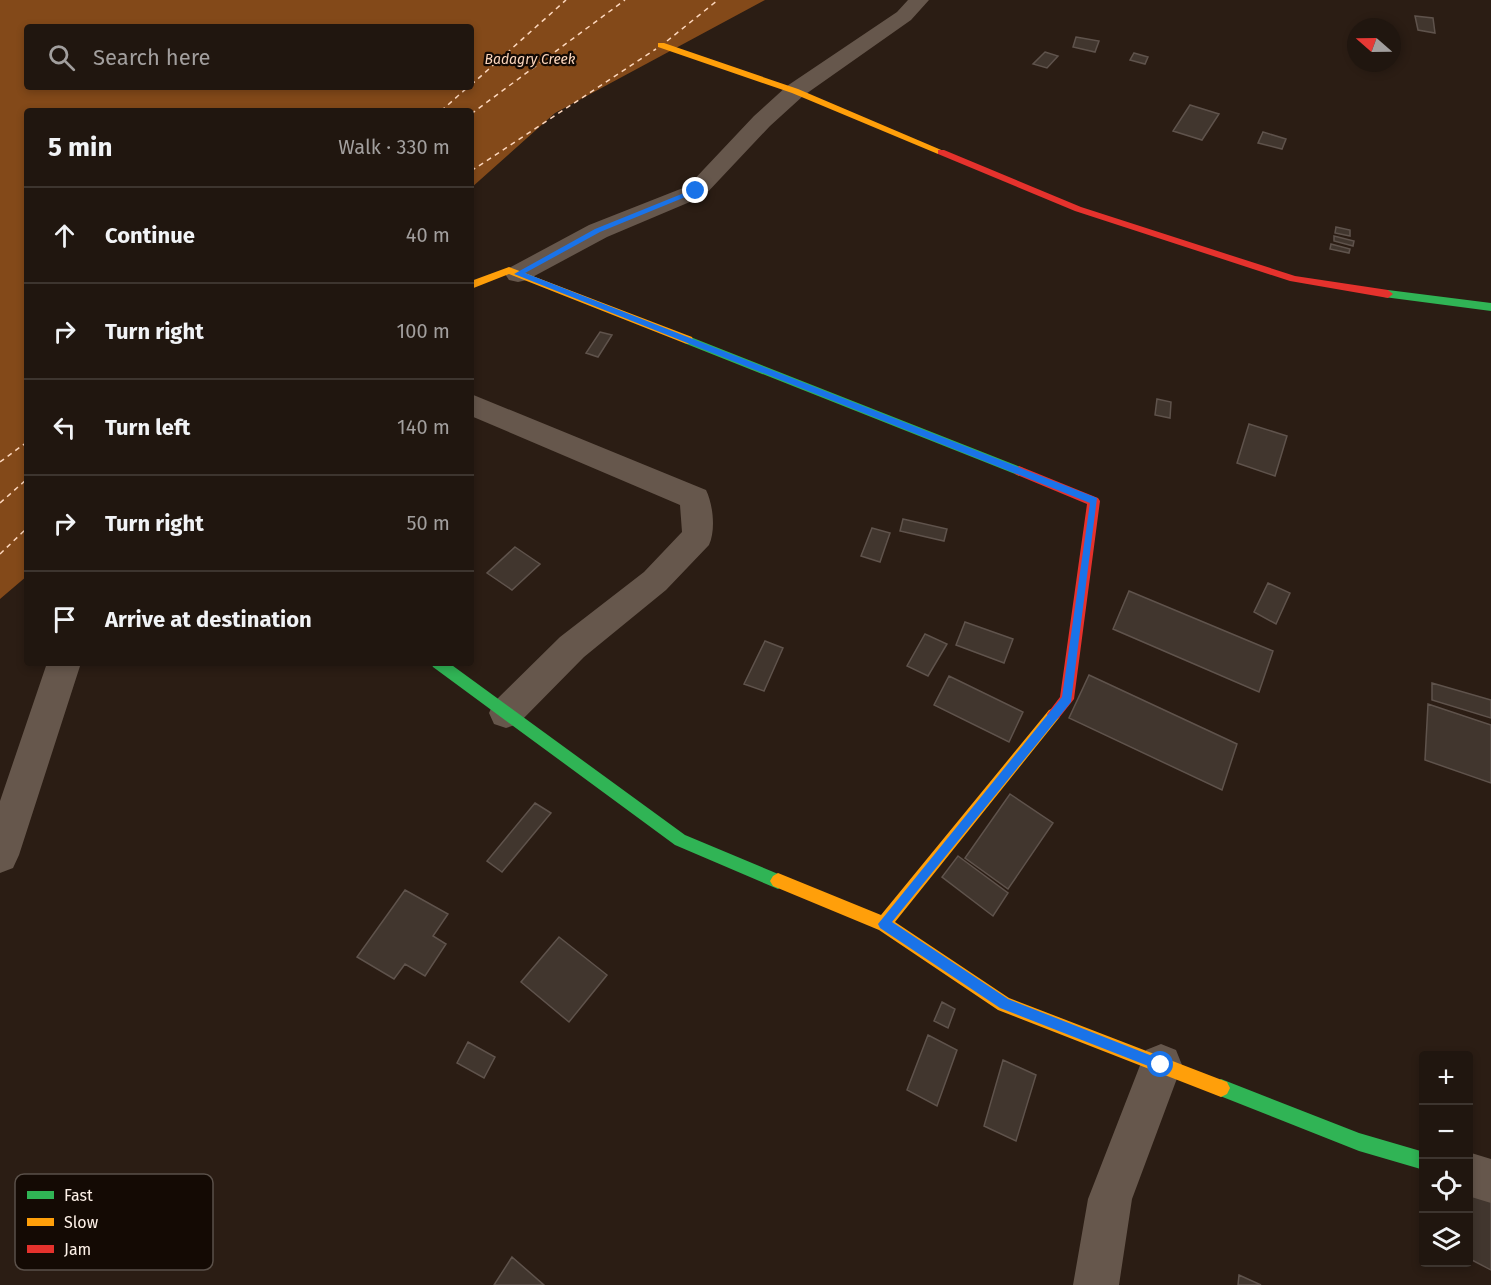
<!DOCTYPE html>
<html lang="en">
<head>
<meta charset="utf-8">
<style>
	body { margin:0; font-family:"Fira Sans",sans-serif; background:#281f18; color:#f1f3f6 }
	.controls { position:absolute; right:18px; bottom:18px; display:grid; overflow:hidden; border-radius:6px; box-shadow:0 3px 9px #0003 }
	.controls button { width:54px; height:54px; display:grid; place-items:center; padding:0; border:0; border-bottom:2px solid #3d352f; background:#20160f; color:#f1f3f6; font:30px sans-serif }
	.compass { position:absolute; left:1347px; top:18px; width:54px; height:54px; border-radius:50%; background:#20160f; box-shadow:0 3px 9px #0003; rotate:290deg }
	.stop { position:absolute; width:18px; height:18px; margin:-14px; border:4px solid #1a73e8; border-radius:50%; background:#fff }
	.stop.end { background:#1a73e8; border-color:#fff; box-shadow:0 2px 6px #0008 }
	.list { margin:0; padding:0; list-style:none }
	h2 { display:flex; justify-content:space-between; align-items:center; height:78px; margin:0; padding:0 24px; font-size:26px }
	h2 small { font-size:20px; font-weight:400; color:#a29f9e }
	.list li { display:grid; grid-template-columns:39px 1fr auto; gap:18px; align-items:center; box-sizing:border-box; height:96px; padding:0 24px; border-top:2px solid #3d352f }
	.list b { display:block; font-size:22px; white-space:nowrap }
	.list em { font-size:20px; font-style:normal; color:#a29f9e }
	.icon { flex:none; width:33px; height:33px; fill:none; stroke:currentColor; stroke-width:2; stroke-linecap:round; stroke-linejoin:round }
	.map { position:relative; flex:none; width:1491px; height:1285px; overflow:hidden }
	.search { position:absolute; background:#20160f; box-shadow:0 3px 9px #0003; left:24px; top:24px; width:450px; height:66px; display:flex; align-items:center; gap:15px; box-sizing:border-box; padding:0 21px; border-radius:6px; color:#a29f9e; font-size:22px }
	.panel { position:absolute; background:#20160f; box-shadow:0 3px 9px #0003; left:24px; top:108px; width:450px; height:558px; border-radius:6px }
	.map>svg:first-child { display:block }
	.water { fill:#834919; fill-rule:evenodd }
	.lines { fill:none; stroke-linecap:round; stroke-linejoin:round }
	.ferry { stroke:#fdd7bd; stroke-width:1.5; stroke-dasharray:5 4.5; stroke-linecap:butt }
	.building { fill:#41362e; stroke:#5f534c; stroke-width:1.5 }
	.street { fill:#66574c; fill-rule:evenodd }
	.fast { fill:#30b455; fill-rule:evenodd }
	.slow { fill:#ff9f0a; fill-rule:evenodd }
	.jam { fill:#e5322d; fill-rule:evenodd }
	.route { fill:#1a73e8 }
	.labels { text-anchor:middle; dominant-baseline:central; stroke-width:4.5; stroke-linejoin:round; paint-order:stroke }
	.far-water-label { font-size:14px; font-style:italic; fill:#fdd7bd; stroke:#140a04 }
	.key { fill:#140a04; stroke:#5a5049; stroke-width:1.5 }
	.key-label { font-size:16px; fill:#fff2e9 }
</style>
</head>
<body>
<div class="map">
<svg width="1491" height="1285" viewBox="0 0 1491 1285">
	<rect width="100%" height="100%" fill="#2b1d14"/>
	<!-- water -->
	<path class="water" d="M 0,0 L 765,0 L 555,113 L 471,188 L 471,111 L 27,111 L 27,576 L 0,599 ZM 27,27 L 471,27 L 471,87 L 27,87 Z"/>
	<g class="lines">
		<!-- ferry -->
		<path class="ferry" d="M 667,41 L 718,0
			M 471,85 L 566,0
			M 441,111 L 468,87
			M 471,114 L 625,0
			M 471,171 L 656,49
			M 0,462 L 27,442
			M 0,503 L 27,479
			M 0,554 L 27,528"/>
	</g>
	<!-- building -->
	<path class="building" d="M 1415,16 L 1433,18 L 1435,33 L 1418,30 Z
		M 1076,37 L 1099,41 L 1095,52 L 1073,47 Z
		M 1045,52 L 1058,56 L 1047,68 L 1033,64 Z
		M 1134,53 L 1148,57 L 1145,64 L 1130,60 Z
		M 1190,105 L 1219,114 L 1202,140 L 1173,131 Z
		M 1263,132 L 1286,139 L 1282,149 L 1258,143 Z
		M 1336,227 L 1350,230 L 1350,236 L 1335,233 Z
		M 1334,236 L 1354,241 L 1353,246 L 1334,241 Z
		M 1331,244 L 1350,249 L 1349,253 L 1330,249 Z
		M 600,332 L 612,335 L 598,357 L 586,353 Z
		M 1157,399 L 1171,402 L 1170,418 L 1155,415 Z
		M 1249,424 L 1287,436 L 1275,476 L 1237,463 Z
		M 903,519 L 947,529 L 944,541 L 900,531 Z
		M 872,528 L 890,533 L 880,562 L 861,556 Z
		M 515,547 L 540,564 L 512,590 L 487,573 Z
		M 1268,583 L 1290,593 L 1276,624 L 1254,612 Z
		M 1129,591 L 1273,651 L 1259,692 L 1113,629 Z
		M 965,622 L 1013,639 L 1004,663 L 956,645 Z
		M 925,634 L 947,644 L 928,676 L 907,666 Z
		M 765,641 L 783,648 L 764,691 L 744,684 Z
		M 1089,675 L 1237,744 L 1222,790 L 1069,718 Z
		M 949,676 L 1023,712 L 1009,742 L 934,705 Z
		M 1432,683 L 1491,700 L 1491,718 L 1432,700 Z
		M 1428,704 L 1491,725 L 1491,783 L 1425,760 Z
		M 1010,794 L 1053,823 L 1008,889 L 965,858 Z
		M 535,803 L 551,813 L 502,872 L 487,861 Z
		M 958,856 L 1008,893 L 993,916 L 942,877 Z
		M 405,890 L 448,914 L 433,936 L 446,944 L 425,976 L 405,964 L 394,979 L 357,957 Z
		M 559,937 L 607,975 L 569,1022 L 521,982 Z
		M 942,1002 L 955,1009 L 948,1028 L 934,1021 Z
		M 928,1035 L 957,1050 L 937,1106 L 907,1090 Z
		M 468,1042 L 495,1057 L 484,1078 L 457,1063 Z
		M 1003,1060 L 1036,1075 L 1016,1141 L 984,1126 Z
		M 1471,1184 L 1491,1194 L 1491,1270 L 1468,1258 Z
		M 512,1257 L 544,1285 L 494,1285 Z
		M 1239,1275 L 1261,1285 L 1238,1285 Z"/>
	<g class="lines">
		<!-- street -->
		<path class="street" d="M 908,0 L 929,0 L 911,20 L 803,96 L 770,126 L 704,196 L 607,237 L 527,280 L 518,282 L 509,280 L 505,274 L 509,268 L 589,225 L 688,186 L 754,116 L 787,86 L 897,12 Z
			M 471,394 L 706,490 C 713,504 716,530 709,545 L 666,590 L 584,657 L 518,724 L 506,728 L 494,724 L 489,713 L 494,702 L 560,637 L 644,572 L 682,532 L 680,505 L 471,416 Z
			M 47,663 L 81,663 L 19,855 L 13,868 L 0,873 L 0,801 Z
			M 1161,1044 L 1176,1050 L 1182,1065 L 1132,1199 L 1119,1285 L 1073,1285 L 1088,1199 L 1146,1050 Z
			M 1468,1152 L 1491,1159 L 1491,1203 L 1468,1196 Z"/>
		<!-- fast -->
		<path class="fast" d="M 1388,290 L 1491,303 L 1491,311 L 1384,297 L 1383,294 Z
			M 688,336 L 1023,468 L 1025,471 L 1019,476 L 1015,474 L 684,343 L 684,337 Z
			M 431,663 L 449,663 L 685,835 L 783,876 L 786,881 L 783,886 L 778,889 L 675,845 L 433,667 Z
			M 1221,1079 L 1359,1133 L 1424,1152 L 1424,1170 L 1359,1151 L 1215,1094 L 1212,1088 L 1215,1082 Z"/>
		<!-- slow -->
		<path class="slow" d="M 658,43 L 664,43 L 798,89 L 946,152 L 938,154 L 792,93 L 658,47 Z
			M 509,267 L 692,337 L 693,340 L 688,344 L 684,343 L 509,274 L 471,289 L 471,281 Z
			M 1054,708 L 1059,710 L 1061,714 L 1059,718 L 895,922 L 1009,998 L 1227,1082 L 1230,1088 L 1227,1094 L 1221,1097 L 998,1010 L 879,930 L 773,886 L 770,881 L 773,876 L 778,873 L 881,915 L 1049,710 Z"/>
		<!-- jam -->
		<path class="jam" d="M 938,150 L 944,150 L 1081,207 L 1295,276 L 1388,290 L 1393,294 L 1388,298 L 1290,281 L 1075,211 L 938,154 Z
			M 1019,466 L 1098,498 L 1100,501 L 1074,699 L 1059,718 L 1054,720 L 1049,718 L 1047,714 L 1060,697 L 1087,504 L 1015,474 L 1013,471 Z"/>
	</g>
	<!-- route -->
	<path class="route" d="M 694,189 L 700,191 L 600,232 L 525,273 L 1097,498 L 1071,702 L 892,922 L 1008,999 L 1165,1061 L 1165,1069 L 1161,1071 L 1000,1008 L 880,928 L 878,924 L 1062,697 L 1090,503 L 514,274 L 595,229 Z"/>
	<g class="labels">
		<!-- far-water labels -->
		<g class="far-water-label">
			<text x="530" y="59">Badagry Creek</text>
		</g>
	</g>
	<!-- legend -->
	<rect x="15" y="1174" width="198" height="96" rx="9" class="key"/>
	<rect x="27" y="1191" width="27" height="8" fill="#30b455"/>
	<rect x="27" y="1218" width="27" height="8" fill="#ff9f0a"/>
	<rect x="27" y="1245" width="27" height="8" fill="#e5322d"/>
	<g class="key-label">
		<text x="64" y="1201">Fast</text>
		<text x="64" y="1228">Slow</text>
		<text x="64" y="1255">Jam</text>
	</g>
</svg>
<div class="controls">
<button>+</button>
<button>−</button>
<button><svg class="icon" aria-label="locate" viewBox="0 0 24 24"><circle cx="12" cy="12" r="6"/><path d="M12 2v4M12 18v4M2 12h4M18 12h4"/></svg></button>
<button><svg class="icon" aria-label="layers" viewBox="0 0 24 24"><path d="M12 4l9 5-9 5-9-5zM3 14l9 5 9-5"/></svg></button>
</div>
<svg class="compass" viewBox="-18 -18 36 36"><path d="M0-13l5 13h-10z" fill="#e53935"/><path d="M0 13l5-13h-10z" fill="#a29f9e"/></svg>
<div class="stop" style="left:1161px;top:1065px"></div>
<div class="stop end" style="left:696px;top:191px"></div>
<div class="search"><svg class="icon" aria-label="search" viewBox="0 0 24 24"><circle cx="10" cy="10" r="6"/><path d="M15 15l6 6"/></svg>Search here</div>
<section class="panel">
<h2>5 min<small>Walk · 330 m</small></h2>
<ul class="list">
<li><svg class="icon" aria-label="ahead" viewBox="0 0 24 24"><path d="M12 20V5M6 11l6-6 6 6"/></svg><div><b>Continue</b></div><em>40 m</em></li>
<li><svg class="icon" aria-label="right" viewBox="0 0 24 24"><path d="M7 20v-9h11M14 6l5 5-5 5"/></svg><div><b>Turn right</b></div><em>100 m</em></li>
<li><svg class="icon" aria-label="left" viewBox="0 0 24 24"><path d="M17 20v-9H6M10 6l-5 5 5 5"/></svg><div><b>Turn left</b></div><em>140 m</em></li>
<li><svg class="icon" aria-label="right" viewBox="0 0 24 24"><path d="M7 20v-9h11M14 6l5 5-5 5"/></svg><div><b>Turn right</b></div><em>50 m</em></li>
<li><svg class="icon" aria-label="arrive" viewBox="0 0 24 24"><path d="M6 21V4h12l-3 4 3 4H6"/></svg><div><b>Arrive at destination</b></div></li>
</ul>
</section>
</div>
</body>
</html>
